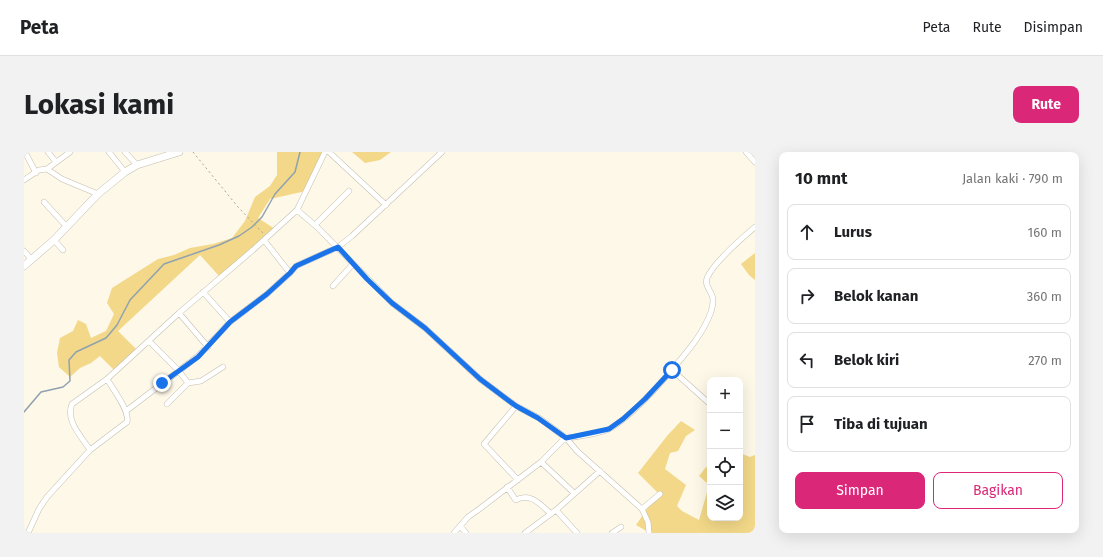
<!DOCTYPE html>
<html lang="id">
<head>
<meta charset="utf-8">
<style>
	body { margin:0; font-family:"Fira Sans",sans-serif; background:#f2f2f2; color:#202124 }
	.controls { position:absolute; right:12px; bottom:12px; display:grid; overflow:hidden; border-radius:8px; box-shadow:0 4px 16px #0002 }
	.controls button { width:36px; height:36px; display:grid; place-items:center; padding:0; border:0; border-bottom:1px solid #e0e0e0; background:#fff; color:#202124; font:20px sans-serif }
	.stop { position:absolute; width:12px; height:12px; margin:-9px; border:3px solid #1a73e8; border-radius:50%; background:#fff }
	.stop.end { background:#1a73e8; border-color:#fff; box-shadow:0 1px 4px #0008 }
	.list { margin:0; padding:0; list-style:none }
	h2 { display:flex; justify-content:space-between; align-items:center; height:52px; margin:0; padding:0 16px; font-size:17px }
	h2 small { font-size:13px; font-weight:400; color:#757577 }
	.list li { display:grid; grid-template-columns:26px 1fr auto; gap:12px; align-items:center; box-sizing:border-box; height:56px; margin:0 8px 8px; padding:0 8px; border:1px solid #e0e0e0; border-radius:8px }
	.list b { display:block; font-size:15px; white-space:nowrap }
	.list em { font-size:13px; font-style:normal; color:#757577 }
	.actions { display:flex; gap:8px; padding:12px 16px }
	.actions a { flex:1; padding:9px 0; border:1px solid #db2777; border-radius:8px; text-align:center; font-size:14px; color:#db2777 }
	.actions .main { background:#db2777; color:#fff }
	.icon { flex:none; width:22px; height:22px; fill:none; stroke:currentColor; stroke-width:2; stroke-linecap:round; stroke-linejoin:round }
	.map { position:relative; flex:none; width:731px; height:381px; overflow:hidden; border-radius:8px }
	header { display:flex; align-items:center; gap:24px; box-sizing:border-box; height:56px; padding:0 20px; background:#fff; border-bottom:1px solid #e0e0e0 }
	header strong { font-size:19px }
	nav { display:flex; gap:22px; margin-inline-start:auto; font-size:14px }
	.intro { display:flex; align-items:center; justify-content:space-between; box-sizing:border-box; height:96px; padding:0 24px }
	h1 { margin:0; font-size:28px }
	.button { padding:10px 18px; border-radius:8px; background:#db2777; color:#fff; font-size:14px; font-weight:700 }
	main { display:flex; gap:24px; padding:0 24px }
	aside { flex:1; background:#fff; border-radius:8px; box-shadow:0 4px 16px #0002 }
	.map>svg:first-child { display:block }
	.green { fill:#f2d888 }
	.lines { fill:none; stroke-linecap:round; stroke-linejoin:round }
	.stream { stroke:#90a1b0; stroke-width:1.5 }
	.minor-casing { stroke:#c3beaf; stroke-width:6 }
	.tertiary-casing { stroke:#c3beaf; stroke-width:8 }
	.path { stroke:#a8a498; stroke-width:1; stroke-dasharray:2 3; stroke-linecap:butt }
	.minor { stroke:#fff; stroke-width:5 }
	.tertiary { stroke:#fff; stroke-width:7 }
	.route { stroke:#1a73e8; stroke-width:5 }
</style>
</head>
<body>
<header>
<strong>Peta</strong>
<nav><a>Peta</a><a>Rute</a><a>Disimpan</a></nav>
</header>
<div class="intro"><h1>Lokasi kami</h1><a class="button">Rute</a></div>
<main>
<div class="map">
<svg width="731" height="381" viewBox="0 0 731 381">
	<rect width="100%" height="100%" fill="#fdf8e8"/>
	<!-- green -->
	<path class="green" d="M 253,0 L 299,0 L 282,39 L 246,47 L 234,66 L 251,77 L 196,125 L 176,103 L 94,179 L 113,198 L 90,218 L 76,204 L 67,211 L 56,216 L 46,225 L 35,215 L 33,201 L 36,186 L 49,179 L 54,168 L 62,172 L 67,186 L 82,179 L 90,162 L 83,151 L 88,136 L 134,107 L 150,103 L 166,96 L 189,92 L 208,86 L 221,69 L 231,45 L 246,34 L 253,23 Z
		M 328,0 L 367,0 L 356,8 L 341,11 Z
		M 731,101 L 731,128 L 725,123 L 717,112 Z
		M 657,269 L 671,278 L 662,284 L 654,299 L 646,301 L 641,317 L 662,333 L 653,354 L 658,359 L 675,368 L 684,337 L 684,332 L 675,324 L 682,315 L 686,317 L 686,366 L 716,366 L 716,301 L 726,305 L 731,303 L 731,381 L 626,381 L 612,373 L 634,341 L 614,321 L 643,284 Z"/>
	<g class="lines">
		<!-- stream -->
		<path class="stream" d="M 0,260 L 17,240 L 39,235 L 46,229 L 45,208 L 52,200 L 82,186 L 93,173 L 106,148 L 140,112 L 195,93 L 215,84 L 228,75 L 238,65 L 251,42 L 271,20 L 276,0"/>
		<defs>
			<path id="minor" d="M 1,0 L 12,21
				M 24,0 L 32,10
				M 85,0 L 101,20
				M 101,0 L 113,13
				M 305,0 L 362,53
				M 722,0 L 731,10
				M 23,17 L 38,27 L 74,42
				M 0,28 L 15,18 L 23,17 L 46,0
				M 20,50 L 42,74
				M 273,58 L 293,75 L 368,151 L 401,176 L 456,227 L 492,254 L 515,266 L 542,286 C 552,285 579,281 587,276 C 609,262 629,240 646,220 C 662,201 678,184 687,160 C 688,157 689,152 689,148 C 689,140 680,135 683,126 C 690,110 718,86 731,75
				M 291,73 L 325,39
				M 30,88 L 39,98
				M 240,88 L 266,121
				M 0,99 L 8,108
				M 309,134 L 329,112
				M 179,140 L 206,170
				M 155,161 L 184,195
				M 125,189 L 155,219 L 164,231 L 177,229 L 199,215
				M 648,218 L 686,252
				M 143,252 L 164,231
				M 492,254 L 460,292 L 494,328
				M 102,259 L 173,205 L 206,170 L 243,142 L 266,121 L 272,114 L 314,95 L 328,84 L 418,0
				M 542,286 L 553,299 L 618,357 L 624,370 L 625,381
				M 66,298 C 58,285 41,269 48,252 L 83,227
				M 517,310 L 550,341
				M 483,335 L 491,347 L 492,348 C 507,340 517,353 527,362
				M 618,357 L 636,342
				M 532,358 L 553,381
				M 436,374 L 442,381
				M 4,381 L 15,357 L 23,345 L 66,298 L 103,270 C 106,259 89,237 83,227 L 155,161 L 229,98 L 273,58 L 301,0
				M 430,381 L 444,365 L 454,358 L 517,310 L 541,286
				M 501,381 L 532,358 L 576,319
				M 588,381 L 597,375"/>
			<path id="tertiary" d="M 0,114 L 30,88 L 74,42 L 101,20 L 113,13 L 155,0"/>
		</defs>
		<!-- minor casing -->
		<use href="#minor" class="minor-casing"/>
		<!-- tertiary casing -->
		<use href="#tertiary" class="tertiary-casing"/>
		<!-- path -->
		<path class="path" d="M 169,0 L 214,55 L 239,81"/>
		<!-- minor -->
		<use href="#minor" class="minor"/>
		<!-- tertiary -->
		<use href="#tertiary" class="tertiary"/>
	</g>
	<g class="lines">
		<!-- route -->
		<path class="route" d="M 138,231 L 174,205 L 206,170 L 243,142 L 266,121 L 272,114 L 314,95 L 343,127 L 368,151 L 401,176 L 456,227 L 492,254 L 514,266 L 542,286 L 585,277 L 599,267 L 621,247 L 648,218"/>
	</g>
</svg>
<div class="controls">
<button>+</button>
<button>−</button>
<button><svg class="icon" aria-label="locate" viewBox="0 0 24 24"><circle cx="12" cy="12" r="6"/><path d="M12 2v4M12 18v4M2 12h4M18 12h4"/></svg></button>
<button><svg class="icon" aria-label="layers" viewBox="0 0 24 24"><path d="M12 4l9 5-9 5-9-5zM3 14l9 5 9-5"/></svg></button>
</div>
<div class="stop" style="left:648px;top:218px"></div>
<div class="stop end" style="left:138px;top:231px"></div>
</div>
<aside>
<h2>10 mnt<small>Jalan kaki · 790 m</small></h2>
<ul class="list">
<li><svg class="icon" aria-label="ahead" viewBox="0 0 24 24"><path d="M12 20V5M6 11l6-6 6 6"/></svg><div><b>Lurus</b></div><em>160 m</em></li>
<li><svg class="icon" aria-label="right" viewBox="0 0 24 24"><path d="M7 20v-9h11M14 6l5 5-5 5"/></svg><div><b>Belok kanan</b></div><em>360 m</em></li>
<li><svg class="icon" aria-label="left" viewBox="0 0 24 24"><path d="M17 20v-9H6M10 6l-5 5 5 5"/></svg><div><b>Belok kiri</b></div><em>270 m</em></li>
<li><svg class="icon" aria-label="arrive" viewBox="0 0 24 24"><path d="M6 21V4h12l-3 4 3 4H6"/></svg><div><b>Tiba di tujuan</b></div></li>
</ul>
<div class="actions"><a class="main">Simpan</a><a>Bagikan</a></div>
</aside>
</main>
</body>
</html>
